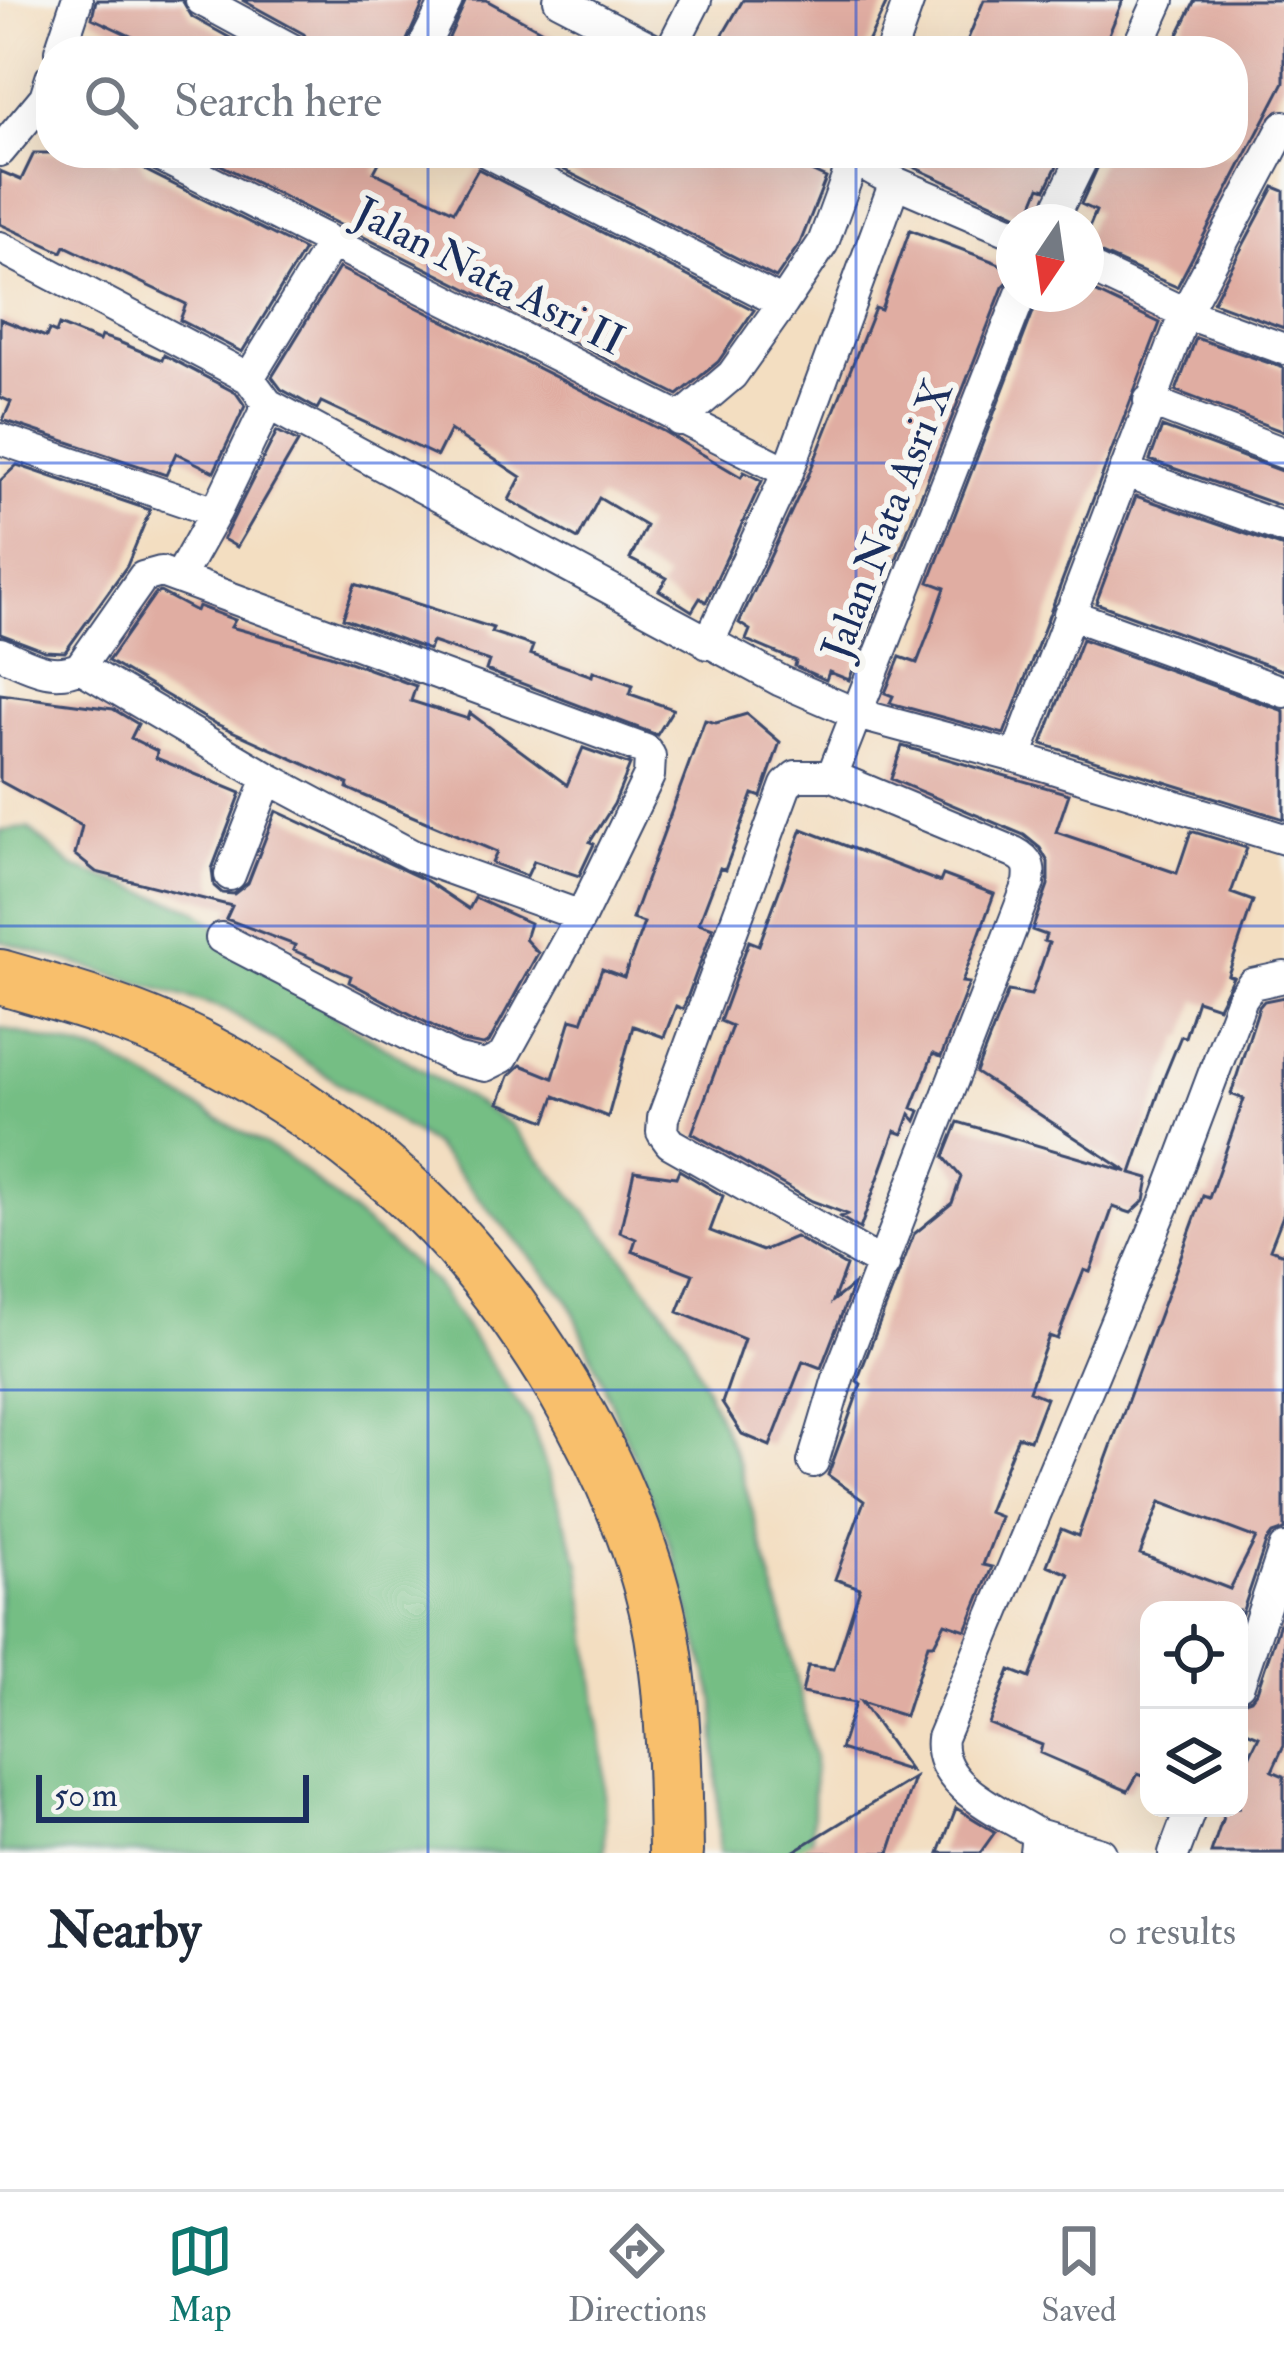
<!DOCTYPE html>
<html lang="en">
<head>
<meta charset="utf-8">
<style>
	body { margin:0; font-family:"IM FELL Double Pica",serif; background:#f2f2f3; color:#1f2937 }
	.controls { position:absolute; right:36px; bottom:36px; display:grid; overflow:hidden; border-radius:24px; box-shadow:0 12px 48px #0002 }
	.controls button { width:108px; height:108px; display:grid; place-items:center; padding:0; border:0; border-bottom:3px solid #e0e1e3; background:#fff; color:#1f2937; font:60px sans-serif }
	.compass { position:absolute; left:996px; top:204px; width:108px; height:108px; border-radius:50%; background:#fff; box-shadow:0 12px 48px #0002; rotate:193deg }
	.scale { position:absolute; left:36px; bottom:30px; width:273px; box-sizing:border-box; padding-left:12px; border:6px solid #1b2f5e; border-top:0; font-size:33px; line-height:42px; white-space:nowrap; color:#1b2f5e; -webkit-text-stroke:9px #f6f6f2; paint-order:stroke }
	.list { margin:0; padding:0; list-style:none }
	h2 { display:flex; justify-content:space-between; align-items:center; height:156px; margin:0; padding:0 48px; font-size:51px }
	h2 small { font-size:39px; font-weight:400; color:#747a83 }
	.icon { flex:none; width:66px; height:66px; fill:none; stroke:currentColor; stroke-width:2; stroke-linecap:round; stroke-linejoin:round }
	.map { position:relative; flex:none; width:1284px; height:1853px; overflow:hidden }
	.search { position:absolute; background:#fff; box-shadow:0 12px 48px #0002; left:36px; right:36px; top:36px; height:132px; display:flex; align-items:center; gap:30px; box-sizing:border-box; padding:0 42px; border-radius:48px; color:#747a83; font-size:45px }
	.sheet { height:336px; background:#fff }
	nav { display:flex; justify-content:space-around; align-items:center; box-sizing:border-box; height:168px; border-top:3px solid #e0e1e3; background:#fff; font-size:33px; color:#747a83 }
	nav a { display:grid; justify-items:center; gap:6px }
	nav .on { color:#0f766e }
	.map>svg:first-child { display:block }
	.forest { fill:#74be84; stroke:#487671; stroke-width:3 }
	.building { fill:#e0ada2; fill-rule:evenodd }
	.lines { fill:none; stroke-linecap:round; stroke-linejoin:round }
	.minor-casing { stroke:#3b496d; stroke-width:34 }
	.motorway-casing { stroke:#3b496d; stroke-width:58 }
	.minor { stroke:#fff; stroke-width:30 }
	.motorway { stroke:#f8bf6c; stroke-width:54 }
	.grid { fill:none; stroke:#1d4ed8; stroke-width:3; stroke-opacity:0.55 }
	.labels { text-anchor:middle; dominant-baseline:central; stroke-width:12; stroke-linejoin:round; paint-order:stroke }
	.street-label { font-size:42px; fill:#1b2f5e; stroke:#f6f6f2 }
</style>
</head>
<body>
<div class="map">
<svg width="1284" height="1853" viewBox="0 0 1284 1853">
	<rect width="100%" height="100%" fill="#f6f6f2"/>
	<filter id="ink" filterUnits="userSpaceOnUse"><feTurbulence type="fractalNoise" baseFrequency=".00833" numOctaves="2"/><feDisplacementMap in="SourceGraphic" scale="24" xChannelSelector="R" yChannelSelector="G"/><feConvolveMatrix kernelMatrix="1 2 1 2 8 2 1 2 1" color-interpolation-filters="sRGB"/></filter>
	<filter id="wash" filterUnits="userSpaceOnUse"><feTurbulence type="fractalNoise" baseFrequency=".004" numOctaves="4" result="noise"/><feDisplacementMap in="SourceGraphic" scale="48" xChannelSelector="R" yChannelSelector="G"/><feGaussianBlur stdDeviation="2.7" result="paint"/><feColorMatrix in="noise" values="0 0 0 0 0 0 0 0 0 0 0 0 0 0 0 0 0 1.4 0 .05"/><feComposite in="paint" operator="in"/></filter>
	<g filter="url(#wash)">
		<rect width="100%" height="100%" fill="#f3dec1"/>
		<!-- forest -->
		<path class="forest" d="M 28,828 L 73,867 L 194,909 L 339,1019 L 510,1124 L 611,1241 L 682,1334 L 739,1464 L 783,1620 L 814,1756 L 812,1853 L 719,1853 L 715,1702 L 672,1549 L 569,1301 L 433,1145 L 226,1009 L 0,941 L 0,831 Z
			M 0,1028 L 106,1055 L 288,1158 L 433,1281 L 530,1421 L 580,1565 L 604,1761 L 605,1853 L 0,1853 Z"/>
		<g id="blocks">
			<!-- building -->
			<path class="building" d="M 96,0 L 182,0 L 192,17 L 254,51 L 163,51 L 92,18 Z
				M 242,0 L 425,0 L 402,51 L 314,51 L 304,34 Z
				M 466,0 L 486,0 L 579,51 L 443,51 Z
				M 743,0 L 888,0 L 864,51 L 744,51 L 722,36 Z
				M 984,0 L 1123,0 L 1102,51 L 963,51 Z
				M 1195,0 L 1284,0 L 1284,82 L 1177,287 L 1086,247 L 1086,235 L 1096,211 L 1081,204 L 1104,153 L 1233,153 L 1233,51 L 1170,51 Z
				M 34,153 L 95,153 L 117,163 L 122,153 L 135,153 L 145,170 L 304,250 L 242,352 L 180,320 L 186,304 L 65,246 L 62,252 L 0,224 L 0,171 L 21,180 Z
				M 197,153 L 384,153 L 374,172 L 454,211 L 478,169 L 754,310 L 718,362 L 678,395 Z
				M 531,153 L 772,153 L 826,178 L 800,243 L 776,278 Z
				M 883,153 L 1063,153 L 1046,189 L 1040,187 L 1027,219 Z
				M 1274,187 L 1284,191 L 1284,328 L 1213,302 Z
				M 910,230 L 1000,264 L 1012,277 L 1003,287 L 849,680 L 829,672 L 826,680 L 795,666 L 796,661 L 746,640 L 750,630 L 739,623 L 809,474 L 875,308 L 881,310 Z
				M 339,268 L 663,431 L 741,477 L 744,472 L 762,481 L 706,602 L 700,598 L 692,611 L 659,590 L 667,578 L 630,559 L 646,526 L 599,498 L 578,539 L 509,500 L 521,477 L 450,430 L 437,456 L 321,402 L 317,409 L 281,389 L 272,377 Z
				M 1086,288 L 1160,323 L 1004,734 L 890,703 L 893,696 L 885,693 L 900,657 L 917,663 L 931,627 L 945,588 L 929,582 L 1040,294 L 1086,294 Z
				M 0,319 L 46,337 L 49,330 L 56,333 L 59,325 L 99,341 L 101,336 L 119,342 L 162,360 L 164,355 L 236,393 L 245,406 L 214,472 L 176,453 L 166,475 L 3,420 L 11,402 L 0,397 Z
				M 1196,338 L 1284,368 L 1284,432 L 1176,391 Z
				M 1162,427 L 1284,472 L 1284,507 L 1150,460 Z
				M 277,431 L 298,442 L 237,547 L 223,539 Z
				M 17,465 L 150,510 L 127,566 L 65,652 L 45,651 L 0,634 L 0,481 Z
				M 1136,496 L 1284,547 L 1284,671 L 1096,603 Z
				M 355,584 L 493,628 L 491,632 L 533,646 L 530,654 L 592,676 L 593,671 L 633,685 L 630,694 L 673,709 L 657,735 L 486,670 L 489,661 L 432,642 L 429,650 L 343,618 Z
				M 160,592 L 196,611 L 198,606 L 235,620 L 231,627 L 330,655 L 416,686 L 411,701 L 468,719 L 470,713 L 567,785 L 583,748 L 630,765 L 614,804 L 590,842 L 594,844 L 579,876 L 534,861 L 527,876 L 492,863 L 497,852 L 365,796 L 347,788 L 348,784 L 210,721 L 108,661 L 155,594 Z
				M 1082,639 L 1284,711 L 1284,819 L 1042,744 Z
				M 0,694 L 113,709 L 138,724 L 131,738 L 157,751 L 156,758 L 241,793 L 212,869 L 214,886 L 222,893 L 234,894 L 248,883 L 276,811 L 427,881 L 469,909 L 475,898 L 530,923 L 525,939 L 538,953 L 489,1042 L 483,1045 L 462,1041 L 349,982 L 351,976 L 293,950 L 295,945 L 226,919 L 232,906 L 96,872 L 75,855 L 82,826 L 0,781 Z
				M 747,714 L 780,742 L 761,797 L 753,794 L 725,870 L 720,868 L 699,923 L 713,928 L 683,1009 L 676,1006 L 664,1037 L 633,1026 L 608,1117 L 555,1096 L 546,1121 L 499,1103 L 509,1076 L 521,1065 L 553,1078 L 571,1019 L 582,1022 L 602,969 L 624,977 L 644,923 L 632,919 L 705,720 L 716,723 Z
				M 902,746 L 1069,794 L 1056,832 L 1177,873 L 1191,831 L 1247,848 L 1231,893 L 1253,901 L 1228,975 L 1233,977 L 1218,1007 L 1197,1000 L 1185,1037 L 1181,1036 L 1165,1075 L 1131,1173 L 1149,1178 L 1145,1200 L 1131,1213 L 1113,1207 L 1090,1272 L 1084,1270 L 1057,1339 L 1049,1336 L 1029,1391 L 1046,1398 L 1030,1440 L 1018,1436 L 988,1512 L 1001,1517 L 983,1565 L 992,1567 L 966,1630 L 945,1623 L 934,1644 L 928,1644 L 905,1716 L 861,1702 L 910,1771 L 840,1749 L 855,1703 L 802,1693 L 808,1666 L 834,1669 L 860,1588 L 835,1579 L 864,1501 L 828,1475 L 861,1384 L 857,1381 L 914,1234 L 952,1203 L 961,1177 L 944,1157 L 958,1122 L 1128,1172 L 976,1073 L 1008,991 L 1031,995 L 1049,943 L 1044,941 L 1046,935 L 1032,930 L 1048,885 L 1048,862 L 1040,848 L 1024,835 L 891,779 Z
				M 802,829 L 940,882 L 943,875 L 994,894 L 962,982 L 969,983 L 941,1057 L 933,1054 L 912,1108 L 920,1111 L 916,1121 L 910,1114 L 903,1134 L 895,1131 L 860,1229 L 840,1217 L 847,1214 L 812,1201 L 692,1133 L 732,1026 L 720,1021 L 749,941 L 759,945 Z
				M 1284,997 L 1284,1213 L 1270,1249 L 1284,1254 L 1284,1530 L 1272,1534 L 1266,1542 L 1239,1622 L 1239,1610 L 1149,1610 L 1149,1778 L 1138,1774 L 1128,1791 L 1040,1753 L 1042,1745 L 989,1724 L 1010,1670 L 1030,1678 L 1069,1574 L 1047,1565 L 1061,1529 L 1078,1536 L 1203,1196 L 1209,1198 L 1244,1099 L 1231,1094 L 1259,1007 L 1264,1001 ZM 1160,1502 L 1256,1538 L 1230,1589 L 1140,1554 Z
				M 679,1170 L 723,1196 L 710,1231 L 762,1251 L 795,1237 L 846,1266 L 833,1301 L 853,1285 L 821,1368 L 803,1361 L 770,1446 L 742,1434 L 722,1403 L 744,1339 L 678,1312 L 693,1274 L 632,1251 L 636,1239 L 620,1232 L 634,1171 L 676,1177 Z
				M 1284,1611 L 1284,1745 L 1272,1771 L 1284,1776 L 1284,1853 L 1211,1853 L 1226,1808 L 1239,1808 L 1239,1777 L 1259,1736 L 1239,1728 L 1239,1703 L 1251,1699 L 1257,1691 Z
				M 914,1778 L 889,1853 L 791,1853 Z
				M 956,1808 L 995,1832 L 980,1853 L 939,1853 Z"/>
		</g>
	</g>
	<g filter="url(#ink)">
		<use href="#blocks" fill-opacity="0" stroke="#3b496d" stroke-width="3"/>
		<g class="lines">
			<defs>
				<path id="minor" d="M 201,0 L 295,51
					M 559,0 L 657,51
					M 60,51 L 77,0
					M 421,51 L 447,0
					M 670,51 L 696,0
					M 891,51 L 909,0
					M 1136,51 L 1159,0
					M 0,151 L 45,97 L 51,78
					M 154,153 L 788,472
					M 488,153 L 783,303 L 823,243 L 856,153
					M 843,153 L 895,182 L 1014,233
					M 1051,222 L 1085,153
					M 0,247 L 249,378
					M 1086,266 L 1185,313 L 1284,349
					M 1149,401 L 1284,453
					M 268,404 L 781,681 L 857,714 L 1016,757 L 1284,839
					M 679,420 L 732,375 L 783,303
					M 0,439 L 216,512 L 180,576
					M 1127,472 L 1284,528
					M 216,512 L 268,404 L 249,378 L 331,244
					M 1069,614 L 1284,692
					M 708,644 L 788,472 L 895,182
					M 0,653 C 27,664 51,681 80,667 L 268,778 L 412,855 L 581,916
					M 80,667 L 143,577 L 161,572 L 646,750 L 650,756 L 649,776 L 581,916 L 503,1057 L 485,1066 L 455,1059 L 221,938
					M 1016,757 L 1185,313 L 1284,126
					M 832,776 L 1021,294
					M 230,875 L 268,778
					M 813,1462 L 839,1375 L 1029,883 C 1031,866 1029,860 1014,852 L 832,776 L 796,776 L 786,785 L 663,1118 L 662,1132 L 670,1143 L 884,1265
					M 1239,1684 L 1284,1549
					M 1037,1834 C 1003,1812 936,1787 942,1738 L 1165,1203 L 1242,998 L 1252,984 L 1284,977
					M 1035,1852 L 1037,1834 L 1101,1853
					M 1174,1853 L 1191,1808"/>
				<path id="motorway" d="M 0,977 C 70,997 141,1017 205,1051 C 274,1087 342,1133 400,1185 C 518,1288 634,1480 662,1635 C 674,1707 675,1781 676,1853"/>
			</defs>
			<!-- minor casing -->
			<use href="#minor" class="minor-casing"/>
			<!-- motorway casing -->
			<use href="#motorway" class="motorway-casing"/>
			<!-- minor -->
			<use href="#minor" class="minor"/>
			<!-- motorway -->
			<use href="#motorway" class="motorway"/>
		</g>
	</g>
	<!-- grid -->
	<path class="grid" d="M 428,0 L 428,51M 856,0 L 856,51M 428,153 L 428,1853M 856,153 L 856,1853M 0,463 L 1284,463M 0,926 L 1284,926M 0,1390 L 1284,1390"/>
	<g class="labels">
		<!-- street labels -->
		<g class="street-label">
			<text transform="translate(489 277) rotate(27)">Jalan Nata Asri II</text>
			<text transform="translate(888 520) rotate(-69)">Jalan Nata Asri X</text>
		</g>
	</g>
</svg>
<div class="controls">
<button><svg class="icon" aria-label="locate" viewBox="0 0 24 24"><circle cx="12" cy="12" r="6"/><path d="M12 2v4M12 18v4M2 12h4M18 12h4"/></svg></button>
<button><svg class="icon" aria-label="layers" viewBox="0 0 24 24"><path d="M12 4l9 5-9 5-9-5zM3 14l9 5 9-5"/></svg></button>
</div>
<svg class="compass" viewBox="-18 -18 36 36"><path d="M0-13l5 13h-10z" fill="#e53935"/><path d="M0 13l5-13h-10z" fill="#747a83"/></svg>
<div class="scale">50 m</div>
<div class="search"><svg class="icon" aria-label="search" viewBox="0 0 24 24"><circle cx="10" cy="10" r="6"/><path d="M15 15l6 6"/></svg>Search here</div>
</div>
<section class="sheet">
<h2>Nearby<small>0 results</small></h2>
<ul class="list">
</ul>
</section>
<nav>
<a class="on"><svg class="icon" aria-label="map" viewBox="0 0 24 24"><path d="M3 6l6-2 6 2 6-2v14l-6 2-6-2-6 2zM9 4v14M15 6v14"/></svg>Map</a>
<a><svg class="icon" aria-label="directions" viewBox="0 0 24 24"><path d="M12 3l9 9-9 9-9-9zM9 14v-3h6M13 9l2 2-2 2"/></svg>Directions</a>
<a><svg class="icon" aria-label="saved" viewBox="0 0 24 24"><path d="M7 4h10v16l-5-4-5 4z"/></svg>Saved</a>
</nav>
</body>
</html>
